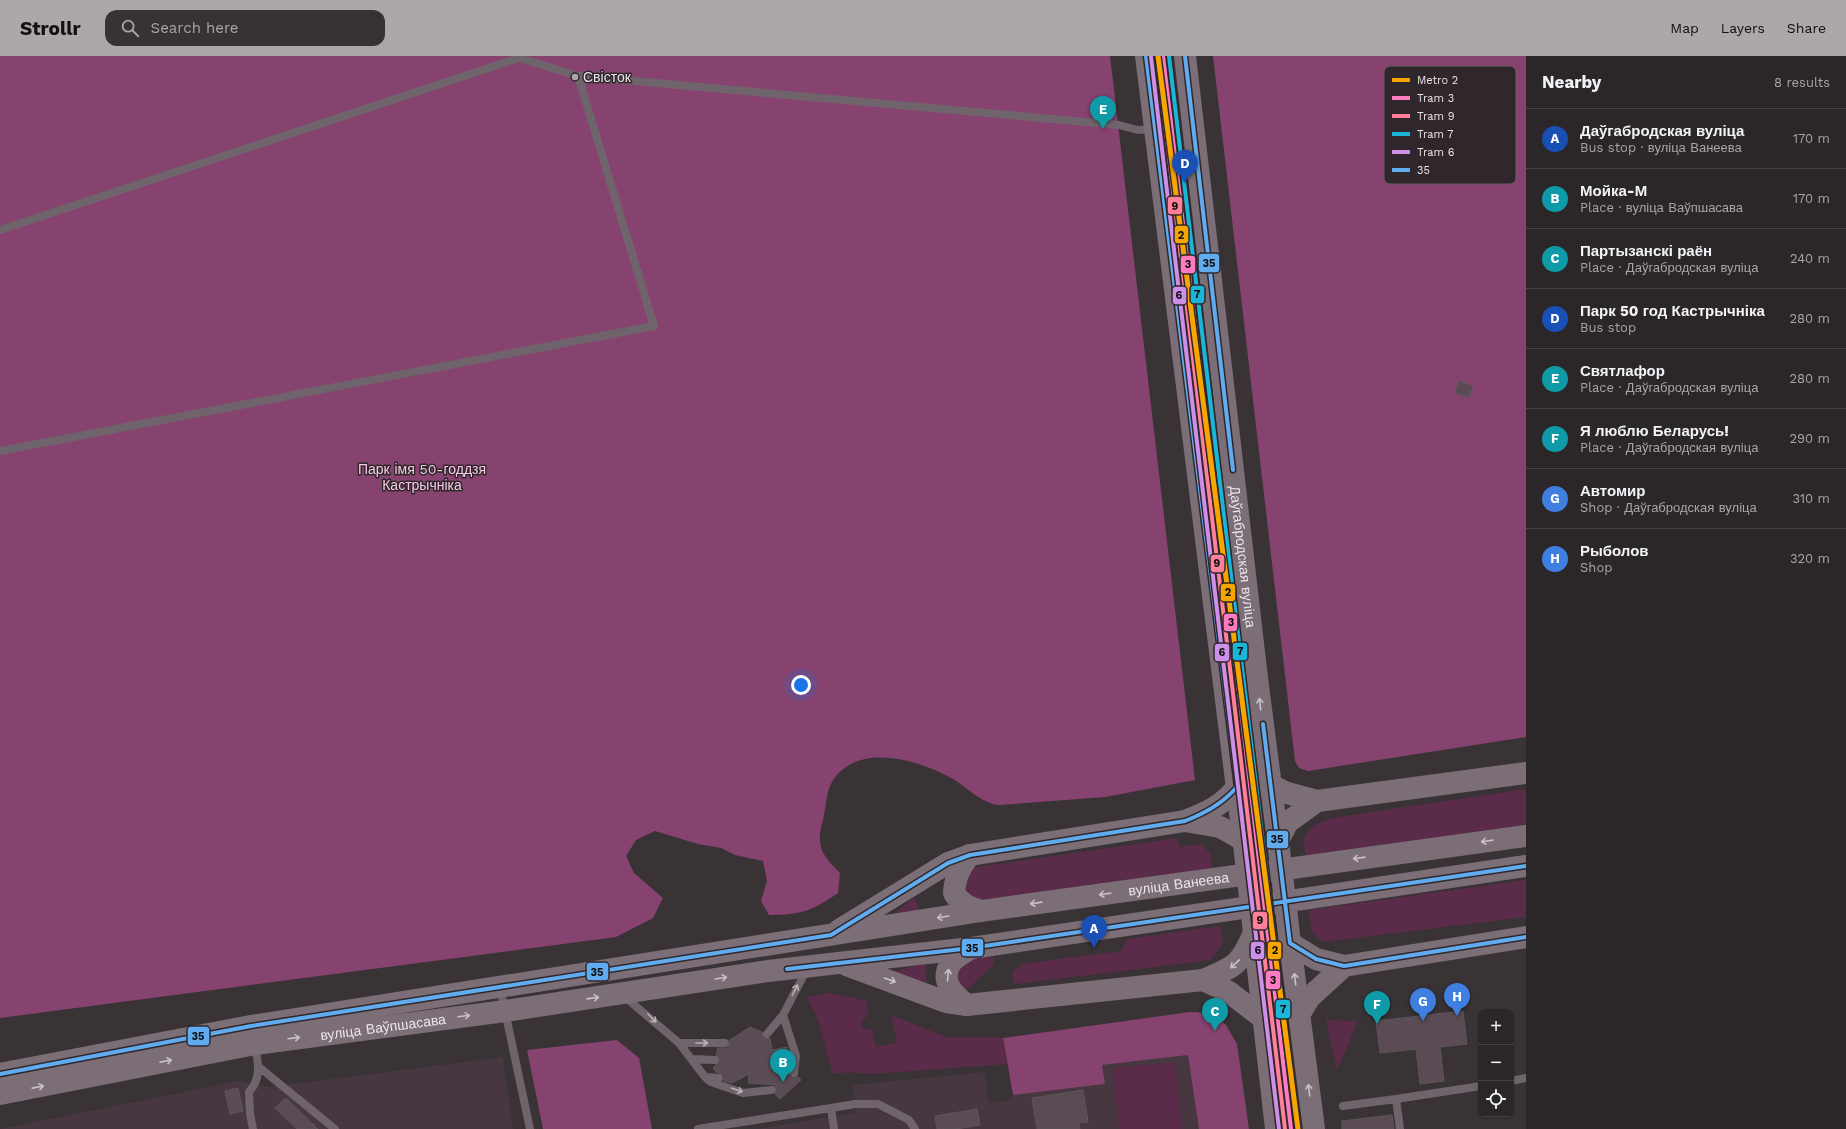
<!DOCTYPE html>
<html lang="en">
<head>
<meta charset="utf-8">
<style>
	body { margin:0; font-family:"Work Sans",sans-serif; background:#373234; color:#f1f3f6 }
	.controls { position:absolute; right:12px; bottom:12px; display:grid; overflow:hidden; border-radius:8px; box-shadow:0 1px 3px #0004 }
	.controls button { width:36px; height:36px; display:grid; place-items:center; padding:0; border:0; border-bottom:1px solid #474345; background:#2b2628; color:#f1f3f6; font:20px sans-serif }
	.you { position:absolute; left:801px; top:629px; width:14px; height:14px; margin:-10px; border:3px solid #fff; border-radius:50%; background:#1a73e8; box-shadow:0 0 0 6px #1a73e833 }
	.badge { display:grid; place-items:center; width:26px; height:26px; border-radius:50%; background:#ada6aa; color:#fff; font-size:13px; font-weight:700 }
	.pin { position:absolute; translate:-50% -33px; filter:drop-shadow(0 1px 2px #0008) }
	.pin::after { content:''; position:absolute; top:21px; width:14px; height:12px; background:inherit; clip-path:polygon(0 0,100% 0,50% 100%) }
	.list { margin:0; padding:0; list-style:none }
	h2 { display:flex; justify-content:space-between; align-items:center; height:52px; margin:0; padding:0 16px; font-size:17px }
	h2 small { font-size:13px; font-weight:400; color:#a6a5a8 }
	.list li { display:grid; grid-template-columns:26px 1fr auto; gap:12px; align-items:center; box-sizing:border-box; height:60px; padding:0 16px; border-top:1px solid #474345 }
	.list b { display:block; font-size:15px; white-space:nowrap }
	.list p { margin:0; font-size:13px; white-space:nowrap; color:#a6a5a8 }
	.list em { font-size:13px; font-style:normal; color:#a6a5a8 }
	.icon { flex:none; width:22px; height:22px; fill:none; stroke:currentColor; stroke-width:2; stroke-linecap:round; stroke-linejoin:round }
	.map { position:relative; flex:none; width:1526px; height:1073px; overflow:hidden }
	header { display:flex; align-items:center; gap:24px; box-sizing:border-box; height:56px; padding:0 20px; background:#ada6aa; color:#111 }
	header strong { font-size:19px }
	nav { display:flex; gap:22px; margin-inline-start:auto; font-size:14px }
	.search { width:280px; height:36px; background:#373234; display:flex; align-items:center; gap:10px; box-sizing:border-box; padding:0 14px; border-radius:12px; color:#a6a5a8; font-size:15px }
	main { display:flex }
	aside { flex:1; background:#2b2628 }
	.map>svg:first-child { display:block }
	.built { fill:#463740 }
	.green { fill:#5b2b4a }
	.forest { fill:#86436f }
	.building { fill:#5b4b55; stroke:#5c575a }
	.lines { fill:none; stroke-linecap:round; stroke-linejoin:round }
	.lane { stroke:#70646c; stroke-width:8 }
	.primary { stroke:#7b6e76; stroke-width:22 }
	.primary-bridge { stroke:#7b6e76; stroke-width:22 }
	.bus-1-casing { stroke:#30272c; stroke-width:7 }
	.bus-1 { stroke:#60acee; stroke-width:4 }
	.tram-1-casing { stroke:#30272c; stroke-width:7 }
	.tram-2-casing { stroke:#30272c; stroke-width:7 }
	.tram-3-casing { stroke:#30272c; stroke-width:7 }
	.tram-4-casing { stroke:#30272c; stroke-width:7 }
	.tram-1 { stroke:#fe7ac1; stroke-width:4 }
	.tram-2 { stroke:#ff8098; stroke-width:4 }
	.tram-3 { stroke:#1ab6d8; stroke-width:4 }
	.tram-4 { stroke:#ce8fe9; stroke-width:4 }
	.metro-1-casing { stroke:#30272c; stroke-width:8 }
	.metro-1 { stroke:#f7a600; stroke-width:5 }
	.oneway { stroke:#c9c1c6 }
	.oneway2 { stroke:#bab1b6 }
	.poi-dot { fill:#ada6aa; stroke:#30272c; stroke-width:1.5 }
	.labels { text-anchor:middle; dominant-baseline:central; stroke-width:3; stroke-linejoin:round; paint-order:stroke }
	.poi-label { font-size:14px; fill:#ebe4e8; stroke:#30272c; text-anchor:start }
	.park-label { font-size:14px; fill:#f6c9e3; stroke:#30272c }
	.street-label { font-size:14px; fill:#ebe4e8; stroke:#30272c }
	.key { fill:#30272c; stroke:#686064; stroke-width:1 }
	.key-label { font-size:11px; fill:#ebe4e8 }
	.line-badge { stroke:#30272c; stroke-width:1.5 }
	.pale-badge-label { font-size:11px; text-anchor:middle; font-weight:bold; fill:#111 }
</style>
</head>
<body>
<header>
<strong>Strollr</strong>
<div class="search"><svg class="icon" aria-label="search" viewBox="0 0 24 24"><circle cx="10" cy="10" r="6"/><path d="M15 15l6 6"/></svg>Search here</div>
<nav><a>Map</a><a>Layers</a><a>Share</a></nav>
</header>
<main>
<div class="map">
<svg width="1526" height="1073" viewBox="0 0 1526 1073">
	<rect width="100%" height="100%" fill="#393336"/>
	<!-- built -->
	<path class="built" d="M 1188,999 L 1199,1073 L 757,1073 L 856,1056 L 852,1029 L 985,1016 L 989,1047 L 1005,1045 L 1013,1039 L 1105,1028 L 1102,1009 Z
		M 503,1001 L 513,1073 L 0,1073 L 238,1025 L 270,1031 Z"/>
	<!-- green -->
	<path class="green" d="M 1526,733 L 1526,769 L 1307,803 C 1298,776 1309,771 1332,762 Z
		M 1177,782 L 1180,791 L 1202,788 L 1211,799 L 1212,814 L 978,847 L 964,839 L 963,824 L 971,812 Z
		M 1526,824 L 1526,861 L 1322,886 L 1311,874 L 1309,854 Z
		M 914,841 L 921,858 L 887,864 Z
		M 1220,870 L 1223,887 L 1211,904 L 1015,928 L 1012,916 L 1022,908 L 1121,895 L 1127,883 Z
		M 993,899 L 994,908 L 973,928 L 964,935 L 956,923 L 956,910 L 967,903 Z
		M 926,907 L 926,930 L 892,916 Z
		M 829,937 L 867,945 L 868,959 L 861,966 L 862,972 L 872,974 L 876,991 L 897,987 L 891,959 L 946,981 L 1003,982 L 1007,1008 L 872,1018 L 850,1016 L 833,1018 L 818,964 L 807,941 Z
		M 1326,964 L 1358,965 L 1337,1015 Z
		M 1175,1006 L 1182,1073 L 1119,1073 L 1113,1012 Z"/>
	<!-- forest -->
	<path class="forest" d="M 0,0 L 1110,0 L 1195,724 L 1105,741 L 1000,749 C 982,748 968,732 953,723 C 920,704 856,685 832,726 C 826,736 826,753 823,764 C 815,790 822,799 840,817 L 838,837 C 812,855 801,859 769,859 L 761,845 L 767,825 L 763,805 L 735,799 L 721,792 L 698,788 L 655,775 L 636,784 L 626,800 L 634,817 L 663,842 L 653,862 L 616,881 L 0,962 Z
		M 1213,0 L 1526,0 L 1526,681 L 1308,715 L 1299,712 L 1295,705 Z
		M 1190,956 L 1212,957 L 1226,969 L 1237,988 L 1249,1073 L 1199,1073 L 1188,999 L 1102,1009 L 1105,1028 L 1013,1039 L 1003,982 Z
		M 617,984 L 639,1002 L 652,1073 L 543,1073 L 527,994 Z"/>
	<!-- building -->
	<path class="building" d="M 1459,325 L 1473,330 L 1469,342 L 1455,337 Z
		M 1463,955 L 1467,988 L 1440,991 L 1444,1025 L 1420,1028 L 1416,993 L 1380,997 L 1376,965 Z
		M 750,971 L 762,976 L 764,982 L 770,982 L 772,994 L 787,991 L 786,1008 L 789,1012 L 789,1019 L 793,1022 L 798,1021 L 801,1024 L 780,1043 L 775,1038 L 777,1034 L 775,1029 L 748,1027 L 749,1018 L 732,1027 L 724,1025 L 724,1019 L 716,1016 L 713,1012 L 720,1005 L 716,999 L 718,992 L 728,992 L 730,987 L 730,984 Z
		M 238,1032 L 243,1055 L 230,1058 L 225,1035 Z
		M 1083,1034 L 1088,1066 L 1079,1067 L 1080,1073 L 1037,1073 L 1032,1042 Z
		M 286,1042 L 318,1073 L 297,1073 L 275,1052 Z
		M 977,1053 L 980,1069 L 956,1073 L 937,1073 L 935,1060 Z
		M 1392,1059 L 1394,1073 L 1342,1073 L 1342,1065 Z"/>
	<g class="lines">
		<!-- lane -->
		<path class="lane" d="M 0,174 L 519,2 L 578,20 L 1119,69 L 1138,74 L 1154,73
			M 0,395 L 654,270 L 578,20
			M 500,931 L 530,1073
			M 625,941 L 679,987 L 705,1021 L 719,1022
			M 783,959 L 796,1000 L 794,1017
			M 767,978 L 783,959 L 807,913
			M 679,987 L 725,987
			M 692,1003 L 715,1004
			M 259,1011 L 335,1073
			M 707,1023 L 711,1026 L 743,1037 L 772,1034
			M 1511,1025 L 1526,1022
			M 1343,1050 L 1396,1043
			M 831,1052 L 855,1048 L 878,1048 L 909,1064 L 915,1073
			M 253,1073 L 250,1058 L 249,1036 C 262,1022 258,1007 255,989
			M 698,1073 L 831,1052 L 834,1073
			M 1400,1073 L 1396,1043 L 1481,1030"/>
		<!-- primary -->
		<g class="primary">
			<path d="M 1146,0 L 1245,797"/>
			<path id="s1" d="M 1185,0 L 1257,622 L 1278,785"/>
			<path d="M 1271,729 L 1287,737 L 1317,745 L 1526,717"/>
			<path d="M 1185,765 C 1207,756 1222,750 1237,731"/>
			<path d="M 1278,785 L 1288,766 L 1317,745"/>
			<path d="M 970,799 C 960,811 955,821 954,837 C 961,848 969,851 981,855"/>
			<path d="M 839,874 L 948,807 L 970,799 L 1185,765 L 1220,771 L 1243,784"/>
			<path d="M 1254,878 L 1276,1073"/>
			<path d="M 1290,887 L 1316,903 L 1344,910 L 1526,881"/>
			<path d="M 1290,887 L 1314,1073"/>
			<path d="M 846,909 L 946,946 L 967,949 L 1203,924 C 1235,911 1240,909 1254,877"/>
			<path d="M 1203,924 L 1229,936 L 1264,963"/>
			<path d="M 967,949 C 954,939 939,925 951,907 C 955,901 964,897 971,892"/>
			<path d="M 1299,959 L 1310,941 L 1344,910"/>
			<path id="s2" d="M 0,1018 L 251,970 L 981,855 L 1526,780"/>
			<path id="s3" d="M 0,1038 L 255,988 L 505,955 L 768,915 L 971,892 L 1526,810"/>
		</g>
		<!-- primary-bridge -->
		<path class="primary-bridge" d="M 1278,785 L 1290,887
			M 1245,797 L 1254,877"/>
		<defs>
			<path id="bus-1" d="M 1185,0 L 1233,414
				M 1263,668 L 1290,887 L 1316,903 L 1344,910 L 1526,881
				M 787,913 L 971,892 L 1526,810
				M 0,1018 L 251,970 L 831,879 L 948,807 L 970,799 L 1185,765 C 1205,757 1222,748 1237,731 L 1146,0"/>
		</defs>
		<!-- bus-1 casing -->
		<use href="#bus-1" class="bus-1-casing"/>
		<!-- bus-1 -->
		<use href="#bus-1" class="bus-1"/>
		<defs>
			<path id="tram-1" d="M 1163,0 L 1291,1073"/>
			<path id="tram-2" d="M 1157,1 L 1285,1073"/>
			<path id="tram-3" d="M 1169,0 L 1297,1072"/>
			<path id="tram-4" d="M 1151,1 L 1279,1073"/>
		</defs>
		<!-- tram-1 casing -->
		<use href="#tram-1" class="tram-1-casing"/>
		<!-- tram-2 casing -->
		<use href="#tram-2" class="tram-2-casing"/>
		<!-- tram-3 casing -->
		<use href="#tram-3" class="tram-3-casing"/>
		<!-- tram-4 casing -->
		<use href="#tram-4" class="tram-4-casing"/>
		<!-- tram-1 -->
		<use href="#tram-1" class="tram-1"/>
		<!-- tram-2 -->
		<use href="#tram-2" class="tram-2"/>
		<!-- tram-3 -->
		<use href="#tram-3" class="tram-3"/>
		<!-- tram-4 -->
		<use href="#tram-4" class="tram-4"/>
		<defs>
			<path id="metro-1" d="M 1158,0 L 1298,1073"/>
		</defs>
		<!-- metro-1 casing -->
		<use href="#metro-1" class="metro-1-casing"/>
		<!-- metro-1 -->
		<use href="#metro-1" class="metro-1"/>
	</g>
	<!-- one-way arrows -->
	<defs><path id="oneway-shaft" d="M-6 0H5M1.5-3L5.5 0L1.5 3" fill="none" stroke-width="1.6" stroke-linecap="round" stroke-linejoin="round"/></defs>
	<g class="oneway">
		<use href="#oneway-shaft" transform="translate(1260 648) rotate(-97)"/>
		<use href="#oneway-shaft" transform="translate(1487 785) rotate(172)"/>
		<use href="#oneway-shaft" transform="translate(1359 802) rotate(172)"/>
		<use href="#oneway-shaft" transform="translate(1105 838) rotate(172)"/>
		<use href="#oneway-shaft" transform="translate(1036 847) rotate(172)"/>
		<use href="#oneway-shaft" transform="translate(943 861) rotate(171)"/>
		<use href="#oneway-shaft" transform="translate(1235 908) rotate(137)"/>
		<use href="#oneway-shaft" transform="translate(948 919) rotate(-85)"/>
		<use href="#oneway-shaft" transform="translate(721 922) rotate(-9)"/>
		<use href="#oneway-shaft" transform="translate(1295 923) rotate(-97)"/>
		<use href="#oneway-shaft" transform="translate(890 924) rotate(19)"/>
		<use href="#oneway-shaft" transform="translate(593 942) rotate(-8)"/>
		<use href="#oneway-shaft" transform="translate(464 960) rotate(-7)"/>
		<use href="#oneway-shaft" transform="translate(294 982) rotate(-7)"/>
		<use href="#oneway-shaft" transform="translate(166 1005) rotate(-11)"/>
		<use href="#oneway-shaft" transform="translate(38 1031) rotate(-11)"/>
		<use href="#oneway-shaft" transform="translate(1309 1034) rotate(-97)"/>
	</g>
	<g class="oneway2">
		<use href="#oneway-shaft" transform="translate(795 934) rotate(-63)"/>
		<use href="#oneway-shaft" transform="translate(652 962) rotate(45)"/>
		<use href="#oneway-shaft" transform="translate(702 987)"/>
		<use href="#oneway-shaft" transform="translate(737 1034) rotate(19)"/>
	</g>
	<!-- markers -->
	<circle class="poi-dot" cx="575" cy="21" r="4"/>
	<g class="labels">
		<!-- poi labels -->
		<g class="poi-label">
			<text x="583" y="21">Свісток</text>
		</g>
		<!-- park labels -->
		<g class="park-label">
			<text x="422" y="413">Парк імя 50-годдзя<tspan x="422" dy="16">Кастрычніка</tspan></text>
		</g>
		<!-- street labels -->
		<g class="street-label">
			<text stroke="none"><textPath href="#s1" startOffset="504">Даўгабродская вуліца</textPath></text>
			<text stroke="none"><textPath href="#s2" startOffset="1194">вуліца Ванеева</textPath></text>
			<text stroke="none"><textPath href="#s3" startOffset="389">вуліца Ваўпшасава</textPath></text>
		</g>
	</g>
	<!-- legend -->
	<rect x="1384" y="10" width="132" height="118" rx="6" class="key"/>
	<rect x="1392" y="22" width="18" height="4" fill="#f7a600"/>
	<rect x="1392" y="40" width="18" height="4" fill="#fe7ac1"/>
	<rect x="1392" y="58" width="18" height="4" fill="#ff8098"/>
	<rect x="1392" y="76" width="18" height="4" fill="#1ab6d8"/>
	<rect x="1392" y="94" width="18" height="4" fill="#ce8fe9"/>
	<rect x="1392" y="112" width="18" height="4" fill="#60acee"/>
	<g class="key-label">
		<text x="1417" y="28">Metro 2</text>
		<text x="1417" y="46">Tram 3</text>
		<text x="1417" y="64">Tram 9</text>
		<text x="1417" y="82">Tram 7</text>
		<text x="1417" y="100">Tram 6</text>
		<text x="1417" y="118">35</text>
	</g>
	<g class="line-badge">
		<rect x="1167" y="140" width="16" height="19" rx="4" fill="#ff8098"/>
		<rect x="1174" y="169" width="15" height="19" rx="4" fill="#f7a600"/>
		<rect x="1198" y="197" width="22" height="20" rx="4" fill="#60acee"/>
		<rect x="1180" y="199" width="16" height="19" rx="4" fill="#fe7ac1"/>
		<rect x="1190" y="229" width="15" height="19" rx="4" fill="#1ab6d8"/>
		<rect x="1172" y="230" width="15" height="19" rx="4" fill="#ce8fe9"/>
		<rect x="1210" y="498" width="15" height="19" rx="4" fill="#ff8098"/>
		<rect x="1220" y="527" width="16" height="19" rx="4" fill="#f7a600"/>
		<rect x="1223" y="557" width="15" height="19" rx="4" fill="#fe7ac1"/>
		<rect x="1232" y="586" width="16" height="19" rx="4" fill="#1ab6d8"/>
		<rect x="1214" y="587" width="16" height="19" rx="4" fill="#ce8fe9"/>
		<rect x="1266" y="774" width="23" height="19" rx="4" fill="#60acee"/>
		<rect x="1252" y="855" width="16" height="19" rx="4" fill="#ff8098"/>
		<rect x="961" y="882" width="23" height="19" rx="4" fill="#60acee"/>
		<rect x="1267" y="885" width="15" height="19" rx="4" fill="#f7a600"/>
		<rect x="1250" y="885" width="15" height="19" rx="4" fill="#ce8fe9"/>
		<rect x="586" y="906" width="23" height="19" rx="4" fill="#60acee"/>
		<rect x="1265" y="914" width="16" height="20" rx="4" fill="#fe7ac1"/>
		<rect x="1275" y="943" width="16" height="20" rx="4" fill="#1ab6d8"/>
		<rect x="187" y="970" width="23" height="20" rx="4" fill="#60acee"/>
	</g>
	<g class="pale-badge-label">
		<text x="1175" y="154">9</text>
		<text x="1181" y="183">2</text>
		<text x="1209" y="211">35</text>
		<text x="1188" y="212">3</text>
		<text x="1197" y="242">7</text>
		<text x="1179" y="243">6</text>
		<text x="1217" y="511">9</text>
		<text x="1228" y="540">2</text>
		<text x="1231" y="570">3</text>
		<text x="1240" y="599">7</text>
		<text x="1222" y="600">6</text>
		<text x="1277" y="787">35</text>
		<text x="1260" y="868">9</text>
		<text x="972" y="896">35</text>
		<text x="1275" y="898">2</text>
		<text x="1258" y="898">6</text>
		<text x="597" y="920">35</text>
		<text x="1273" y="928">3</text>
		<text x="1283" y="957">7</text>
		<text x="198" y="984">35</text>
	</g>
</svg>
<div class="controls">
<button>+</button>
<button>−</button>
<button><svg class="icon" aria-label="locate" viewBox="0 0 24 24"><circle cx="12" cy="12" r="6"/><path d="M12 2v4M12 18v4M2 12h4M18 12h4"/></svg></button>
</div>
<div class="you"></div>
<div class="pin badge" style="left:1094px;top:892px;background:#1a4fb4">A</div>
<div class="pin badge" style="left:783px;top:1026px;background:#0f9aa8">B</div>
<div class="pin badge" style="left:1215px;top:975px;background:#0f9aa8">C</div>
<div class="pin badge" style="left:1185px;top:127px;background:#1a4fb4">D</div>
<div class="pin badge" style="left:1103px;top:73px;background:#0f9aa8">E</div>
<div class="pin badge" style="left:1377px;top:968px;background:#0f9aa8">F</div>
<div class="pin badge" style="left:1423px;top:965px;background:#3f7fe0">G</div>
<div class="pin badge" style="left:1457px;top:960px;background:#3f7fe0">H</div>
</div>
<aside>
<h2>Nearby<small>8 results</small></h2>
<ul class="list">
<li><span class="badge" style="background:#1a4fb4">A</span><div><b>Даўгабродская вуліца</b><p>Bus stop · вуліца Ванеева</p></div><em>170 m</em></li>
<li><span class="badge" style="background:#0f9aa8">B</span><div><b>Мойка-М</b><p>Place · вуліца Ваўпшасава</p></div><em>170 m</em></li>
<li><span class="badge" style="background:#0f9aa8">C</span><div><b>Партызанскі раён</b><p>Place · Даўгабродская вуліца</p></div><em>240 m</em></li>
<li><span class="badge" style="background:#1a4fb4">D</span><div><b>Парк 50 год Кастрычніка</b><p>Bus stop</p></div><em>280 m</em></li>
<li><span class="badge" style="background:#0f9aa8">E</span><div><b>Святлафор</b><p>Place · Даўгабродская вуліца</p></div><em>280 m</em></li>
<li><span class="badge" style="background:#0f9aa8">F</span><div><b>Я люблю Беларусь!</b><p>Place · Даўгабродская вуліца</p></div><em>290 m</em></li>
<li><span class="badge" style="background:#3f7fe0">G</span><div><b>Автомир</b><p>Shop · Даўгабродская вуліца</p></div><em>310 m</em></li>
<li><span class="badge" style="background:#3f7fe0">H</span><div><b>Рыболов</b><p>Shop</p></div><em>320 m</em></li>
</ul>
</aside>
</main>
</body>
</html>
